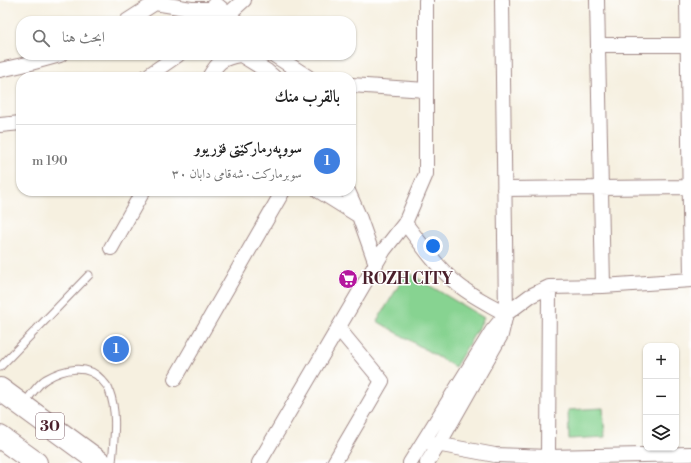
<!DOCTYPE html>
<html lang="ar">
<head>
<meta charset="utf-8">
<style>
	body { margin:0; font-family:"Libre Bodoni",Amiri,serif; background:#f2f2f2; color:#222; direction:rtl }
	.controls { position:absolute; right:12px; bottom:12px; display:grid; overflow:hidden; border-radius:8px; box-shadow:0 1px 3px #0004 }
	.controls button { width:36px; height:36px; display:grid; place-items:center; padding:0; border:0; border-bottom:1px solid #e0e0e0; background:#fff; color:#222; font:20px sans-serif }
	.you { position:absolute; left:433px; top:246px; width:14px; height:14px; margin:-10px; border:3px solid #fff; border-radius:50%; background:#1a73e8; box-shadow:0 0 0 6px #1a73e833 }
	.badge { display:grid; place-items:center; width:26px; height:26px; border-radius:50%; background:#0f766e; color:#fff; font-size:13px; font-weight:700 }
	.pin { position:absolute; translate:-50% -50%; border:2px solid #fff; box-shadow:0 1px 4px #0006 }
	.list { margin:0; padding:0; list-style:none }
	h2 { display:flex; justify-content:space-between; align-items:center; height:52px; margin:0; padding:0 16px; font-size:17px }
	h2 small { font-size:13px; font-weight:400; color:#767676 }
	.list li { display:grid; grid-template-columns:26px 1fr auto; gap:12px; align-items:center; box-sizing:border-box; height:72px; padding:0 16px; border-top:1px solid #e0e0e0 }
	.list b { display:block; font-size:15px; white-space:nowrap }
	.list p { margin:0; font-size:13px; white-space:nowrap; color:#767676 }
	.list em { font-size:13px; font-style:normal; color:#767676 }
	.icon { flex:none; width:22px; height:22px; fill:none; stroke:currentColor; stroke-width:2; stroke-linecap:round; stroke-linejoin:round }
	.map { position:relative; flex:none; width:691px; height:463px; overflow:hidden; direction:ltr }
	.search { position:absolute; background:#fff; box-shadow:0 1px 3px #0004; left:16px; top:16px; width:340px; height:44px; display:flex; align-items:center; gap:10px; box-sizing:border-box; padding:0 14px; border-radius:16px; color:#767676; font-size:15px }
	.panel { position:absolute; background:#fff; box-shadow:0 1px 3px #0004; left:16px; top:72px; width:340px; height:124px; border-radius:16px; direction:rtl }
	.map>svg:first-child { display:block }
	.green { fill:#87d391; stroke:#68795e }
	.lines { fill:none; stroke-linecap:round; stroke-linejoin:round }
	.lane-casing { stroke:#a08886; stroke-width:9 }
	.street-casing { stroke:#a08886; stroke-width:16 }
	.primary-casing { stroke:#a08886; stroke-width:24 }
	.lane { stroke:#fff; stroke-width:7 }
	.street { stroke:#fff; stroke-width:14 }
	.primary { stroke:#fff; stroke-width:22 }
	.labels { text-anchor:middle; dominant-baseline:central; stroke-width:3; stroke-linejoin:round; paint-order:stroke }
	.shield { fill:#fff; stroke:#80626b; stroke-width:1 }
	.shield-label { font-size:15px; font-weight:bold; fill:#4a1f2b }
	.poi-label { font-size:16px; font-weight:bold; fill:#4a1f2b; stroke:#fff; text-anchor:start }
</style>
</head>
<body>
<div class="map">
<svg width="691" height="463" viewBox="0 0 691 463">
	<rect width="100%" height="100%" fill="#fff"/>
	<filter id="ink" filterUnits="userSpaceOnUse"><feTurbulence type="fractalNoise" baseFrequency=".025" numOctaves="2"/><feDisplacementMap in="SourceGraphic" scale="8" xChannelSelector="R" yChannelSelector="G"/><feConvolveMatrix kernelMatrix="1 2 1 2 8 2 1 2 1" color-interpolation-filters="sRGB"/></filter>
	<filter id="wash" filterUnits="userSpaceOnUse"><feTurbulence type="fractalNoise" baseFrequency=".012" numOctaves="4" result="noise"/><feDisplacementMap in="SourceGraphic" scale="16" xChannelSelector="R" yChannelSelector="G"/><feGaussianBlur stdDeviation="0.9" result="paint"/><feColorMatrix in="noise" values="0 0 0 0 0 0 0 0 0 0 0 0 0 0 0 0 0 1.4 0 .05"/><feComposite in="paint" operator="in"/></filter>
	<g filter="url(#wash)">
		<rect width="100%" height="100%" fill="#f6f0e0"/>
		<!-- green -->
		<path class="green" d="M 407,272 L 484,318 L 455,367 L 377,321 Z
			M 603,408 L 605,437 L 569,439 L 568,410 Z"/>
	</g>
	<g filter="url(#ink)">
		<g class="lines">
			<defs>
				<path id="lane" d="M 0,367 L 89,275
					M 24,404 C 29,397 39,383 46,379 C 63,369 87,363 102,380 C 104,383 108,386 109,390 C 118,413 114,439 112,463"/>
				<path id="street" d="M 597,0 L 603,286
					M 687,0 L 691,280
					M 215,3 L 236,21
					M 222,20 L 244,0
					M 127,21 L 155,3 L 191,9 L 221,9
					M 598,45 L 687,45
					M 241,55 L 267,71 L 274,77
					M 274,55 L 308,77
					M 0,70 L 27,64 L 60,55
					M 146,77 L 178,55
					M 209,77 C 218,62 222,58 239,55
					M 351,85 L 426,90
					M 0,125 L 21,123
					M 504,189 L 691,187
					M 319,191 L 359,216
					M 348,191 L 359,216 L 376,264
					M 405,223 C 421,244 436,266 456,283 C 471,296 489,304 506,314
					M 111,248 L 143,191
					M 175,379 L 283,191
					M 431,443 L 495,455 L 548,457 L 691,454
					M 548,457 L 549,287
					M 259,463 L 384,250 L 405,223 L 426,174 L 426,0
					M 334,463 L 382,381 L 338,328
					M 410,463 L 492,331 L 506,314 L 530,296 L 549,287 L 603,286 L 691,280
					M 427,463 L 439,444 L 501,335 L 506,314 L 502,0"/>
				<path id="primary" d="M 0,389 L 101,463
					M 0,437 L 36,463"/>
			</defs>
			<!-- lane casing -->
			<use href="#lane" class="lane-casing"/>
			<!-- street casing -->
			<use href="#street" class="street-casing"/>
			<!-- primary casing -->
			<use href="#primary" class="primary-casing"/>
			<!-- lane -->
			<use href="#lane" class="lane"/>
			<!-- street -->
			<use href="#street" class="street"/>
			<!-- primary -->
			<use href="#primary" class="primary"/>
		</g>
	</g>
	<!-- icons -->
	<defs>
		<symbol id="supermarket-disc" viewBox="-11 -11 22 22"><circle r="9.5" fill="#b5179e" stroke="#fff"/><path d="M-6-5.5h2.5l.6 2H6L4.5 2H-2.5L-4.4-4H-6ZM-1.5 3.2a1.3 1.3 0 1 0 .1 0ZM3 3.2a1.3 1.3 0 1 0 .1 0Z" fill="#fff"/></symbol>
	</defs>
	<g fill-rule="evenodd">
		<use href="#supermarket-disc" x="337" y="268" width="22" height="22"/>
	</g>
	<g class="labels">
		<!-- shield labels -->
		<rect class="shield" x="36" y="413" width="28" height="26" rx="3"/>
		<g class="shield-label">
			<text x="50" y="426">30</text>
		</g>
		<!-- poi labels -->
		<g class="poi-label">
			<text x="362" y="279">ROZH CITY</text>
		</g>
	</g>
</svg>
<div class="controls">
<button>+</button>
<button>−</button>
<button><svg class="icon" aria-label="layers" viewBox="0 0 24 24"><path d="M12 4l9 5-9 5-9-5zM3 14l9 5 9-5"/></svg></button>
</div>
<div class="you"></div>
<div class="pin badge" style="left:116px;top:349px;background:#3f7fe0">1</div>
<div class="search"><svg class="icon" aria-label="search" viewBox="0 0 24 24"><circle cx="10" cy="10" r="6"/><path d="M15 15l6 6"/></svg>ابحث هنا</div>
<section class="panel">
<h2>بالقرب منك<small></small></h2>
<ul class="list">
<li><span class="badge" style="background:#3f7fe0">1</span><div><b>سووپەرمارکێتی فۆر یوو</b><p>سوبرماركت · شەقامی دابان ٣٠</p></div><em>190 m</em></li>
</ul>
</section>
</div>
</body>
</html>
